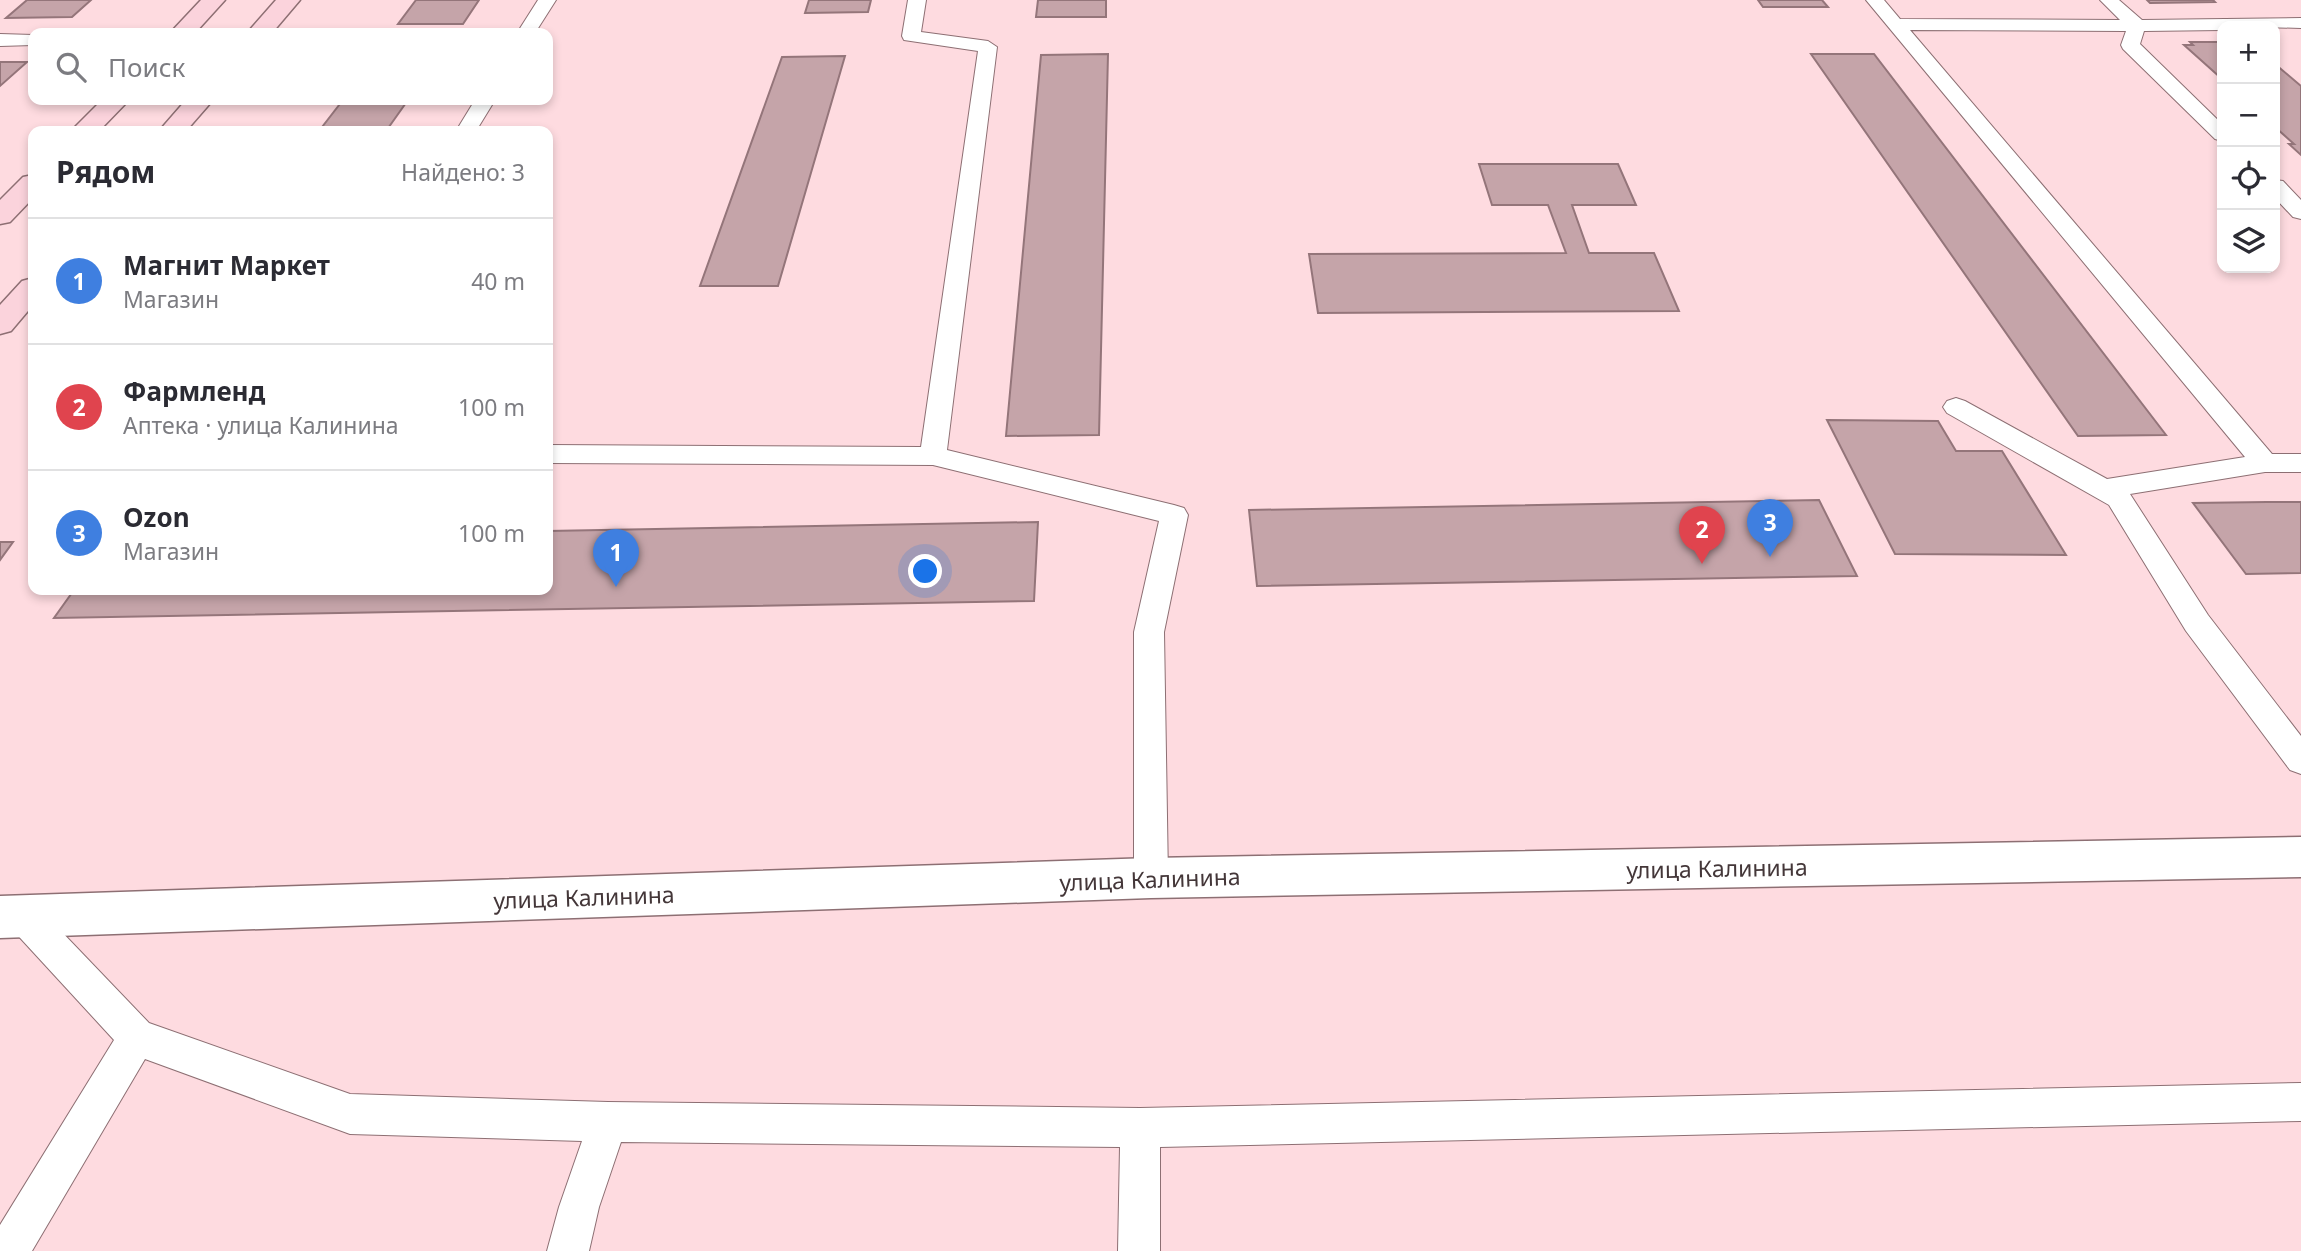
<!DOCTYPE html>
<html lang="ru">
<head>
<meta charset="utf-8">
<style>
	body { margin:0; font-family:"Noto Sans",sans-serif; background:#f7f7f7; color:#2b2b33 }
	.controls { position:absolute; right:21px; top:21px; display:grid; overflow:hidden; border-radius:14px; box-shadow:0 4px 10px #0003 }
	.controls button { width:63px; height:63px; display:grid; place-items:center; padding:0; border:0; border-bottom:2px solid #e1e1e2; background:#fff; color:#2b2b33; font:35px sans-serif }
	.you { position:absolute; left:926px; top:572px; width:24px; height:24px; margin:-18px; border:5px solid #fff; border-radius:50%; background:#1a73e8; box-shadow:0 0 0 10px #1a73e833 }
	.badge { display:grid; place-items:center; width:46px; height:46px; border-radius:50%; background:#db2777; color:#fff; font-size:23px; font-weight:700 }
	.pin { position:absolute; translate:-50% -58px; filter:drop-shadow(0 2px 4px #0008) }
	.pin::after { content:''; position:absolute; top:37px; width:24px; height:21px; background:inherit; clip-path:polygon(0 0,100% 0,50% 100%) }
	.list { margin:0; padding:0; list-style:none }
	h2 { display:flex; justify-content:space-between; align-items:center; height:91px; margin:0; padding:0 28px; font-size:30px }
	h2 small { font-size:23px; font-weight:400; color:#7c7c81 }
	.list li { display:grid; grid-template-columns:46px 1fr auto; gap:21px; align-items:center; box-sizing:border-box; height:126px; padding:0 28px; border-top:2px solid #e1e1e2 }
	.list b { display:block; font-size:26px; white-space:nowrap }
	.list p { margin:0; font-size:23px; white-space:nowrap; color:#7c7c81 }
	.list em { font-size:23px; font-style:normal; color:#7c7c81 }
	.icon { flex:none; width:38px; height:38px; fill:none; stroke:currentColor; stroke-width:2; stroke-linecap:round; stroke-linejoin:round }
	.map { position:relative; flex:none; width:2301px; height:1251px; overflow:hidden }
	.search { position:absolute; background:#fff; box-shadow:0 4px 10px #0003; left:28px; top:28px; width:525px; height:77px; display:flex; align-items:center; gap:18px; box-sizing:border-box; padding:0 24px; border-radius:14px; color:#7c7c81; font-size:26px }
	.panel { position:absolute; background:#fff; box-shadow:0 4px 10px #0003; left:28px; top:126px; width:525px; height:469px; border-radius:14px }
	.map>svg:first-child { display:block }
	.building { fill:#c5a4a9; stroke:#94757a; stroke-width:2 }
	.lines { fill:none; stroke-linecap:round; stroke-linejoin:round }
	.service-casing { stroke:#8d6f73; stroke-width:2 }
	.tertiary-casing { stroke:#8d6f73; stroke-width:3 }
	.secondary-casing { stroke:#8d6f73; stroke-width:3 }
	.service { fill:#fff; fill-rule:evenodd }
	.tertiary { fill:#fff; fill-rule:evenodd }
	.secondary { fill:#fbd3dc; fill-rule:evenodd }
	.labels { text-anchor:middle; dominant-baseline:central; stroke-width:7; stroke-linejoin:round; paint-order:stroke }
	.street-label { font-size:23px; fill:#443739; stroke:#fff }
</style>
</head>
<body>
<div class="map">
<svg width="2301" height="1251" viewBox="0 0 2301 1251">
	<rect width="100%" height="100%" fill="#fedbe0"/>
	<!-- building -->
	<path class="building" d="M 27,0 L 91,0 L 72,17 L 6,18 Z
		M 416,0 L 479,0 L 463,24 L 398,24 Z
		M 809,0 L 871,0 L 868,12 L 805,13 Z
		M 1038,0 L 1106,0 L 1106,17 L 1036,17 Z
		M 1758,0 L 1822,0 L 1828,7 L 1763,7 Z
		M 2147,0 L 2213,0 L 2215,2 L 2150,3 Z
		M 2190,42 L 2222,42 L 2222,79 L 2184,45 L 2193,45 Z
		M 1108,54 L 1099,435 L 1006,436 L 1041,55 Z
		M 1811,54 L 1874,54 L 2166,435 L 2078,436 Z
		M 845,56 L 778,286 L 700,286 L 782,57 Z
		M 0,62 L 27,62 L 0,86 Z
		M 2275,64 L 2301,86 L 2301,155 L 2289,144 L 2294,144 L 2275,127 Z
		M 343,100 L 408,100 L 386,131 L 319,131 Z
		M 1479,164 L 1618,164 L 1636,205 L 1572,205 L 1589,253 L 1654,253 L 1679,311 L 1318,313 L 1309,254 L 1566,253 L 1548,205 L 1492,205 Z
		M 1827,420 L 1938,421 L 1956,451 L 2002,451 L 2066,555 L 1895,554 Z
		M 1819,500 L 1857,576 L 1257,586 L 1249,510 Z
		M 2267,502 L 2301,502 L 2301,573 L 2246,574 L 2193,503 Z
		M 1038,522 L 1034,601 L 54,618 L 74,590 L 548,590 L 548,531 Z
		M 0,542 L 13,542 L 0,560 Z"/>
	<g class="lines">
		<defs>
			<path id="service" d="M 538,0 L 556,0 L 535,33 L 517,33 Z
				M 908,0 L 926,0 L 921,32 L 988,41 L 997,47 L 947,450 L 1174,505 L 1184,508 L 1188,515 L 1164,632 L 1168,878 L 1163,889 L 1151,894 L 1139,889 L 1134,878 L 1134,632 L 1159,521 L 933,465 L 548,463 L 548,445 L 921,447 L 978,51 L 904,40 L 902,36 Z
				M 1866,0 L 1884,0 L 1900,19 L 2120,20 L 2100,0 L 2119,0 L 2142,20 L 2301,18 L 2301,28 L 2222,26 L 2222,30 L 2144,31 L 2140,44 L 2222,124 L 2222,141 L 2215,139 L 2123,49 L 2121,45 L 2126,31 L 1910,30 L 2272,454 L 2301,454 L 2301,472 L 2265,472 L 2130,494 L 2208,615 L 2301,736 L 2301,774 L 2290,770 L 2186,631 L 2109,505 L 1947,413 L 1943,407 L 1947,401 L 1956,398 L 1965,401 L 2107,479 L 2245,457 Z
				M 0,34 L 33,35 L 33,45 L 0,46 Z
				M 475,100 L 495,100 L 476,131 L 456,131 Z
				M 2275,180 L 2283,181 L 2301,200 L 2301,219 L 2293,217 L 2275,198 Z
				M 23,900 L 35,904 L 149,1023 L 350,1094 L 608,1102 L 1140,1108 L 2301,1083 L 2301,1121 L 1160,1147 L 1160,1251 L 1118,1251 L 1120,1147 L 621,1142 L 599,1207 L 589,1251 L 547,1251 L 559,1207 L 582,1141 L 350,1134 L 145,1059 L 32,1251 L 0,1251 L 0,1225 L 114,1040 L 11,928 L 5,916 L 11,904 Z"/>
			<path id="tertiary" d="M 2301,837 L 2301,877 L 1151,898 L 0,938 L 0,896 L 1151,858 Z"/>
			<path id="secondary" d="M 201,0 L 225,0 L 195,33 L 170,33 Z
				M 276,0 L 300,0 L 272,33 L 247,33 Z
				M 102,100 L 129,100 L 99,131 L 71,131 Z
				M 186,100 L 213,100 L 186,131 L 159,131 Z
				M 33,175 L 33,198 L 10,222 L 0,224 L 0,200 L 23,177 Z
				M 33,278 L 33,305 L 11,331 L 0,334 L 0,305 L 22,281 Z"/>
		</defs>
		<!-- service casing -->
		<use href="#service" class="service-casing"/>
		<!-- tertiary casing -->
		<use href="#tertiary" class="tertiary-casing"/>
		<!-- secondary casing -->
		<use href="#secondary" class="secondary-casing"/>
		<!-- service -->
		<use href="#service" class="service"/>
		<!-- tertiary -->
		<use href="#tertiary" class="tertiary"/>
		<!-- secondary -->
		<use href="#secondary" class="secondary"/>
	</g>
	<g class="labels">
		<!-- street labels -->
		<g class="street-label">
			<text transform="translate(1717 868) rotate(-1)">улица Калинина</text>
			<text transform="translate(1150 879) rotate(-2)">улица Калинина</text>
			<text transform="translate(584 897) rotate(-2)">улица Калинина</text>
		</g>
	</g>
</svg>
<div class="controls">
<button>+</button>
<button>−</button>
<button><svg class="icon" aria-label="locate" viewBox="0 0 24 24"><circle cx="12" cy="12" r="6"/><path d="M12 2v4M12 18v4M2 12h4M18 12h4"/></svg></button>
<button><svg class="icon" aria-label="layers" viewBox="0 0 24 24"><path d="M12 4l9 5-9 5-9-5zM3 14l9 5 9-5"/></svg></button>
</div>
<div class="you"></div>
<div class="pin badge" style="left:616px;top:587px;background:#3f7fe0">1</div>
<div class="pin badge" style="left:1702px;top:564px;background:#e0444e">2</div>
<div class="pin badge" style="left:1770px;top:557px;background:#3f7fe0">3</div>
<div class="search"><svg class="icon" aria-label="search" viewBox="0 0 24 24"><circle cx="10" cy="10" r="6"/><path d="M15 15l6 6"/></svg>Поиск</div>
<section class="panel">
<h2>Рядом<small>Найдено: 3</small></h2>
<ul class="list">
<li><span class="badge" style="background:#3f7fe0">1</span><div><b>Магнит Маркет</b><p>Магазин</p></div><em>40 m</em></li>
<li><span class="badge" style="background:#e0444e">2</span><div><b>Фармленд</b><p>Аптека · улица Калинина</p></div><em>100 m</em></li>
<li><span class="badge" style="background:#3f7fe0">3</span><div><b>Ozon</b><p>Магазин</p></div><em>100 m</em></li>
</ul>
</section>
</div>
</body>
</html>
